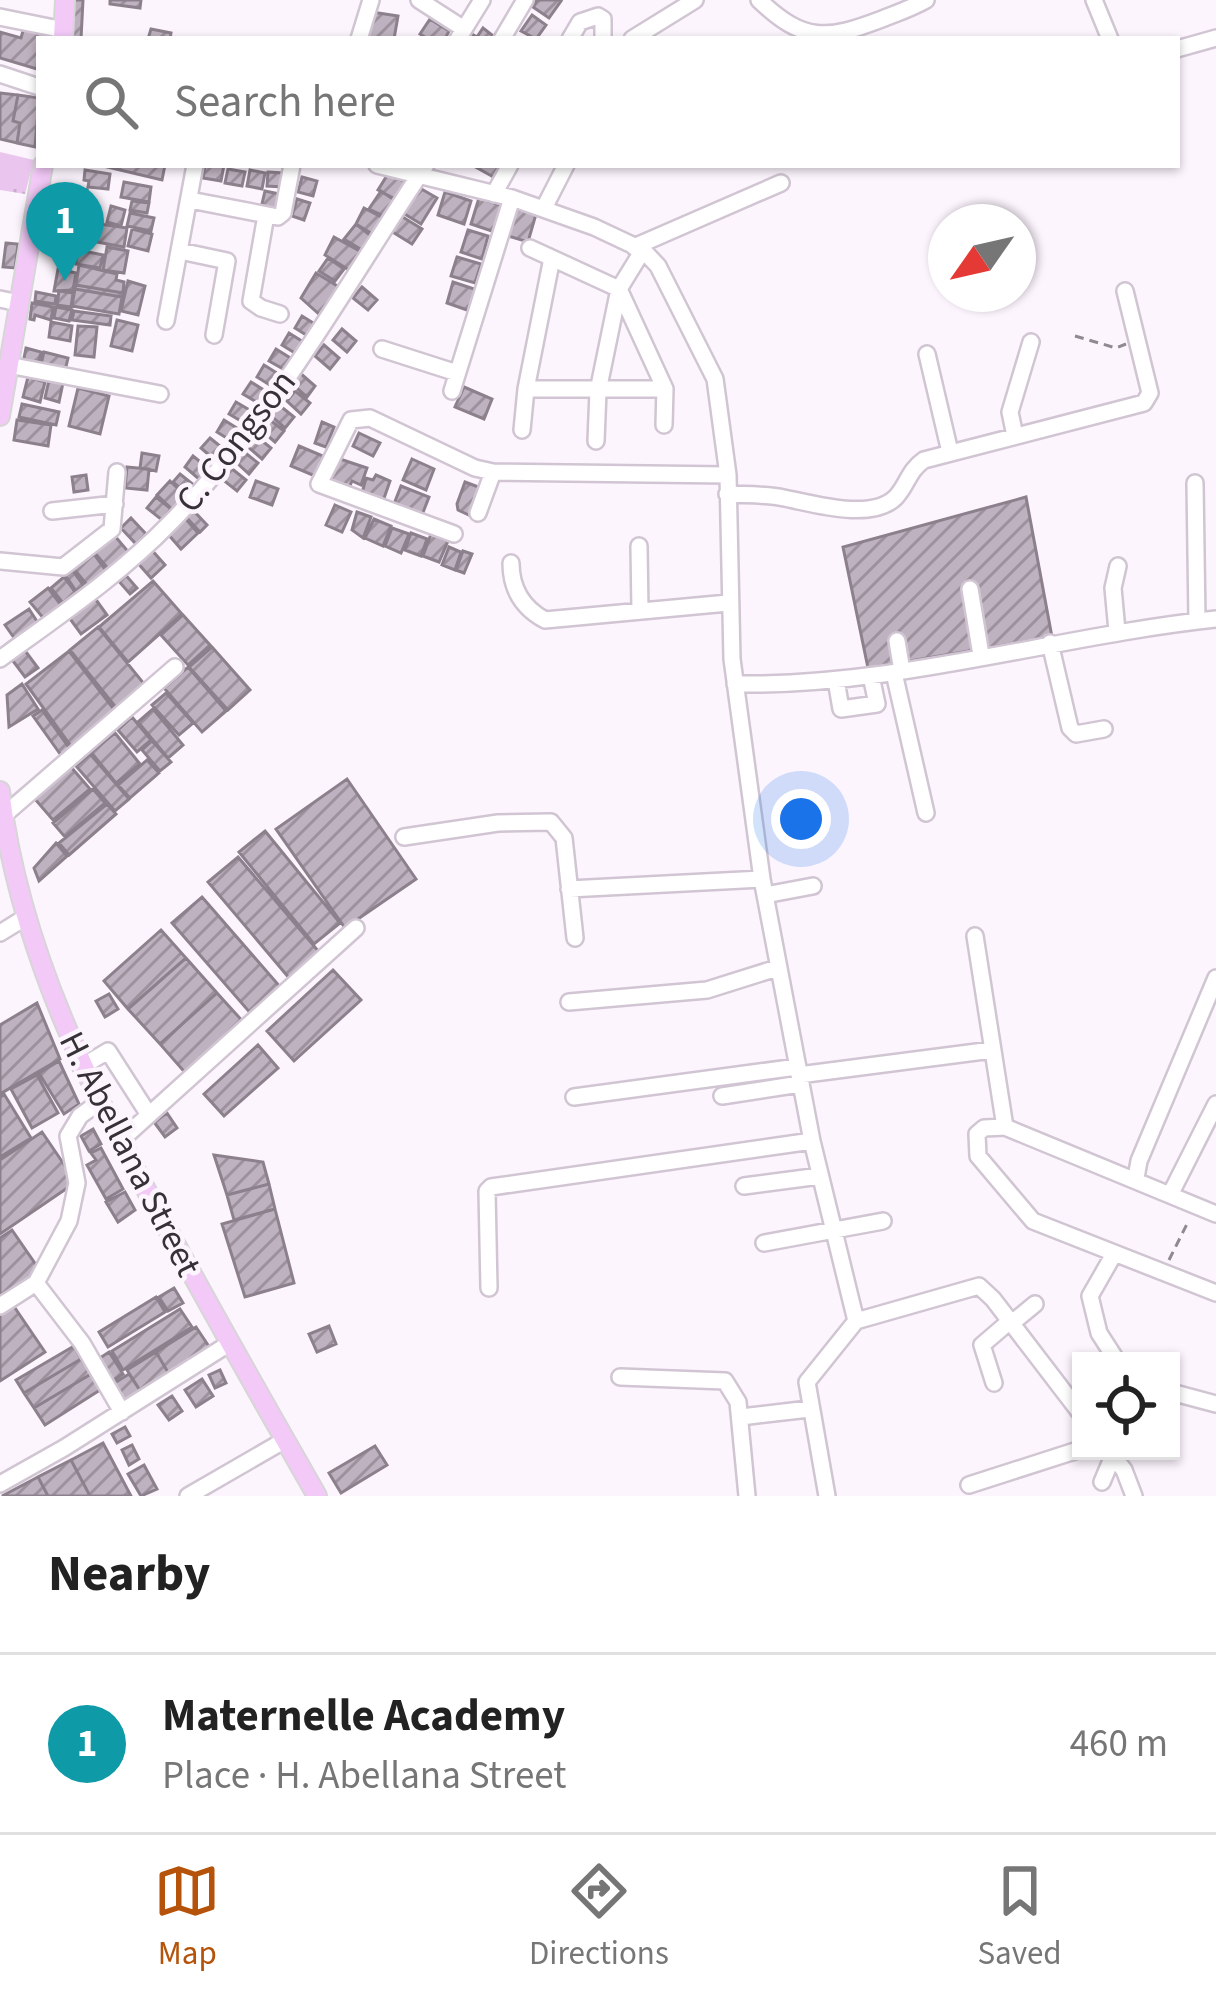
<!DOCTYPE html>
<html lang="en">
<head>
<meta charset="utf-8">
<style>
	body { margin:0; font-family:"Source Sans 3",sans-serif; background:#f2f2f2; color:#222 }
	.controls { position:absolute; right:36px; bottom:36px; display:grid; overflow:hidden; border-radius:0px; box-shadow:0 3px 9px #0004 }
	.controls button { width:108px; height:108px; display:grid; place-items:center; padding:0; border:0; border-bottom:3px solid #e0e0e0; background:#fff; color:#222; font:60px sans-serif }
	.compass { position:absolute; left:928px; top:204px; width:108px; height:108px; border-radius:50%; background:#fff; box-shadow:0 3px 9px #0004; rotate:236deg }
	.you { position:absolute; left:801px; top:819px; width:42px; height:42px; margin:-30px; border:9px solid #fff; border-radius:50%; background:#1a73e8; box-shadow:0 0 0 18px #1a73e833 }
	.badge { display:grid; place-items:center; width:78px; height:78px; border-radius:50%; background:#b45309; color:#fff; font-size:39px; font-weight:700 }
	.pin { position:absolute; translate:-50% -99px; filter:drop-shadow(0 3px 6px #0008) }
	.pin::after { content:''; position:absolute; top:63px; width:42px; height:36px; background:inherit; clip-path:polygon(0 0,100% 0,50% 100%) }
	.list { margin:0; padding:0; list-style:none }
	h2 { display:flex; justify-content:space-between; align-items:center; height:156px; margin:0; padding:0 48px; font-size:51px }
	h2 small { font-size:39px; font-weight:400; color:#767676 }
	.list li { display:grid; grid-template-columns:78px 1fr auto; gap:36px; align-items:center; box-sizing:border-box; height:180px; padding:0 48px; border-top:3px solid #e0e0e0 }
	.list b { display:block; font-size:45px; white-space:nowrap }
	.list p { margin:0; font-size:39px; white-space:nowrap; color:#767676 }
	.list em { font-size:39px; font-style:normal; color:#767676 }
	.icon { flex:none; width:66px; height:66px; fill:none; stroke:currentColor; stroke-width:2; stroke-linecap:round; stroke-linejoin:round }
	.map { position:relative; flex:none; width:1216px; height:1496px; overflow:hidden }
	.search { position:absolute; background:#fff; box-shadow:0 3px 9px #0004; left:36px; right:36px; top:36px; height:132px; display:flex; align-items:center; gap:30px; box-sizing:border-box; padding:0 42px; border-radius:0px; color:#767676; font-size:45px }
	.sheet { height:336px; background:#fff }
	nav { display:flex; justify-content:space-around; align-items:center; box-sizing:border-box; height:168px; border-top:3px solid #e0e0e0; background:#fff; font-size:33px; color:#767676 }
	nav a { display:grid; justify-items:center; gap:6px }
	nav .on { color:#b45309 }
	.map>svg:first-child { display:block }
	.grass { fill:url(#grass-tufts) }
	.building { fill:url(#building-hatch); stroke:#8c808d; stroke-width:3 }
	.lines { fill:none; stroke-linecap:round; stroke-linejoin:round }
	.minor-casing { stroke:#d1c5d3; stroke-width:20 }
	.major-casing { stroke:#d7d6d7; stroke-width:22 }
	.path { stroke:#908990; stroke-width:3; stroke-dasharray:9 6; stroke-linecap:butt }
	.minor { stroke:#fff; stroke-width:15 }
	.major { stroke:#f2c9f7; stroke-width:18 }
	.labels { text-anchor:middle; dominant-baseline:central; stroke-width:9; stroke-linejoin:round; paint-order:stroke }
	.street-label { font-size:36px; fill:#363136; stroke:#fdf5fe }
</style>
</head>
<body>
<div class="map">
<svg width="1216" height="1496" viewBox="0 0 1216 1496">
	<defs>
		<pattern id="grass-tufts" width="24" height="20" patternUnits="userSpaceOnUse" patternTransform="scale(3)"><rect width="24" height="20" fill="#eac6ee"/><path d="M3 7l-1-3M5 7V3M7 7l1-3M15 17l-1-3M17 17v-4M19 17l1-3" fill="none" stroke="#c9abcd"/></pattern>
		<pattern id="building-hatch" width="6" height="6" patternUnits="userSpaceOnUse" patternTransform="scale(3)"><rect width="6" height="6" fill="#bfb2c0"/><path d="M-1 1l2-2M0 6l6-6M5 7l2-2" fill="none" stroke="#9c919d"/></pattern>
	</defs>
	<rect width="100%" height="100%" fill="#fdf5fe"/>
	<!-- grass -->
	<path class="grass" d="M 0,152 L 34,160 L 25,194 L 0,190 Z"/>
	<!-- building -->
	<path class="building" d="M 73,0 L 83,0 L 81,39 L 70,39 Z
		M 110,0 L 141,0 L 140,8 L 110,4 Z
		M 537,0 L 559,0 L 561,1 L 549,18 L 533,7 Z
		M 372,12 L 398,16 L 394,39 L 368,39 Z
		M 532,15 L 546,25 L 536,39 L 521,31 Z
		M 430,19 L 449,31 L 445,39 L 428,39 L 420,34 Z
		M 25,24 L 48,31 L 46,39 L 39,39 L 37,69 L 0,58 L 0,32 L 21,38 Z
		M 483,28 L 497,39 L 466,39 L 470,33 L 477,37 Z
		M 151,29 L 171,33 L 170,39 L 148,39 Z
		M 0,93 L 18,95 L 13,121 L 20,123 L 17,143 L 0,139 Z
		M 18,95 L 39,98 L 35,147 L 17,143 L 20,123 L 13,121 Z
		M 99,165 L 165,165 L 162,180 Z
		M 205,165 L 224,165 L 221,181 L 203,178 Z
		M 472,165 L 505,165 L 497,179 Z
		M 228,169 L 245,172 L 242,186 L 225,183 Z
		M 85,170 L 110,174 L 108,189 L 88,187 L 89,181 L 84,180 Z
		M 250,170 L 265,173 L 262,189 L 247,186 Z
		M 268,172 L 283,173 L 282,187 L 267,186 Z
		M 388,174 L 405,182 L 399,201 L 378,190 Z
		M 302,177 L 317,181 L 313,196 L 298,192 Z
		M 124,182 L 151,187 L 149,202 L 121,197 Z
		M 67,187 L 87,190 L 83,210 L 64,206 Z
		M 418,187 L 437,198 L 421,224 L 403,213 Z
		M 265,191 L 279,194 L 275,211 L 261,208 Z
		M 381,191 L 397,202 L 388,218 L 369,209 Z
		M 445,192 L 471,201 L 464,224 L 438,215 Z
		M 479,198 L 503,206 L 495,232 L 471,224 Z
		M 297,199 L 310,203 L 304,220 L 292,216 Z
		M 132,201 L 149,203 L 147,213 L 130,210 Z
		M 111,206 L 125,210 L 121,226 L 107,222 Z
		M 364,208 L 387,220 L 376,236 L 356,224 Z
		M 516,209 L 536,214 L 528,242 L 508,236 Z
		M 130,213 L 154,218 L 151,231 L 127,226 Z
		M 53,214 L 71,217 L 69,235 L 50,232 Z
		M 401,216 L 422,229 L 412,244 L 391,231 Z
		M 100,224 L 127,228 L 124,247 L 97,242 Z
		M 356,224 L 371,236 L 362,250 L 344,239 Z
		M 132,229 L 152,234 L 148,251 L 128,246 Z
		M 468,230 L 488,236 L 482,259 L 461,252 Z
		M 334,237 L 365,254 L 354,273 L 325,255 Z
		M 57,238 L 78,242 L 76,254 L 54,250 Z
		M 6,243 L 18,244 L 15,268 L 3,267 Z
		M 107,247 L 128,251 L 124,273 L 103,270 Z
		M 78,250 L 103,255 L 100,268 L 76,264 Z
		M 457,257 L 481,264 L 475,283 L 451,276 Z
		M 328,258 L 344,269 L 335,281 L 319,271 Z
		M 79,265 L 117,274 L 116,280 L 124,282 L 123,293 L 76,285 Z
		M 58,269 L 76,273 L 73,290 L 54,291 Z
		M 316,273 L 339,287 L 320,315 L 301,298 Z
		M 128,281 L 145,286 L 138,315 L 121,311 Z
		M 453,282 L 477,290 L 470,311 L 447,303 Z
		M 76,285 L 123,293 L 122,297 L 75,289 Z
		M 362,287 L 377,300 L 368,310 L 353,298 Z
		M 75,289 L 122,297 L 119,314 L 72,306 Z
		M 59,291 L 73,293 L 71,307 L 57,305 Z
		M 36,292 L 56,296 L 55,304 L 35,301 Z
		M 32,303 L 53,307 L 51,320 L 35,315 L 34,320 L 30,319 Z
		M 56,307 L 72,310 L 69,321 L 54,318 Z
		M 74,311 L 111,316 L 110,325 L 72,320 Z
		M 302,316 L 318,326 L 311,338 L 295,328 Z
		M 117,320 L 138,325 L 132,351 L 111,346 Z
		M 51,322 L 72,326 L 70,341 L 49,337 Z
		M 78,326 L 97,327 L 94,357 L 75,355 Z
		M 342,329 L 356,341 L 347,352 L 333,340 Z
		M 289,333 L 305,343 L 298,355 L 282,345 Z
		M 324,345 L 339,358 L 330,369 L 315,356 Z
		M 26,348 L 41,352 L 38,366 L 23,363 Z
		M 276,349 L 292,359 L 285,370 L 269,361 Z
		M 44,352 L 68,358 L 64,375 L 40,369 Z
		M 264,365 L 280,375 L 273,387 L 257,377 Z
		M 300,373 L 315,386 L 307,397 L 292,384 Z
		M 28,377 L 45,382 L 40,402 L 23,397 Z
		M 49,380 L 63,383 L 59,402 L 45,398 Z
		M 251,382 L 267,392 L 260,404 L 243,394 Z
		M 464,387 L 492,399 L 484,419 L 455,407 Z
		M 78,388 L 109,396 L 100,434 L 69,426 Z
		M 295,391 L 310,403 L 301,414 L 287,401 Z
		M 236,402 L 253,412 L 246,424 L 229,414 Z
		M 22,404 L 59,412 L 56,425 L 19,417 Z
		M 279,405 L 294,417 L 285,428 L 271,416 Z
		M 269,419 L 284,431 L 275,442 L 260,429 Z
		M 17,420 L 51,425 L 48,446 L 14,440 Z
		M 224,420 L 240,430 L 233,442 L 217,432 Z
		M 322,422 L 334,427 L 326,447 L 315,443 Z
		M 359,433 L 380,443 L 373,456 L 353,446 Z
		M 256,436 L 271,448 L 262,459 L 247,446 Z
		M 210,438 L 225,450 L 216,461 L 201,448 Z
		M 299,446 L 323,456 L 315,476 L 291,466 Z
		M 243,451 L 258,463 L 249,474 L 235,461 Z
		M 142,453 L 159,456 L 156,471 L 140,468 Z
		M 193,456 L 208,468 L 199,479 L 185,467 Z
		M 337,458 L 367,468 L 361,485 L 352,481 L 348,490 L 329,482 Z
		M 412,459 L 434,469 L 426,490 L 403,480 Z
		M 127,467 L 149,469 L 147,490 L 125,488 Z
		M 231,468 L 246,480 L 237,491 L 222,479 Z
		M 180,474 L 195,486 L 188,495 L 173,482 Z
		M 86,475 L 88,490 L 74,492 L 72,477 Z
		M 376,475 L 390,481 L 383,501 L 362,493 L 366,478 L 373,480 Z
		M 170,481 L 188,498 L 175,512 L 157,495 Z
		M 256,481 L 278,489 L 272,505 L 250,497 Z
		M 465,482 L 481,488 L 471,516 L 458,510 L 457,504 Z
		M 401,486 L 429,497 L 422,515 L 394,504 Z
		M 156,497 L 171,509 L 162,520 L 147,508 Z
		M 1026,497 L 1052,637 L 868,668 L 843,547 Z
		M 335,505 L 351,512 L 342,532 L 326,525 Z
		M 191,508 L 207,525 L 200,532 L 185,516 Z
		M 357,512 L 371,517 L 363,538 L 352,530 Z
		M 184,517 L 198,533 L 181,549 L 167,533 Z
		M 131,518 L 146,534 L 136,544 L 121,528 Z
		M 374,519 L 391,526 L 383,546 L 365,538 Z
		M 392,528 L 409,534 L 401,553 L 385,546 Z
		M 411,533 L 427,539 L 421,556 L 405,550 Z
		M 431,534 L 448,541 L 439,562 L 423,556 Z
		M 114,535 L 131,555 L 111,572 L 94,552 Z
		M 449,547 L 461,552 L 455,570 L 442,565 Z
		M 150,548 L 165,565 L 151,578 L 136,561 Z
		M 463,551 L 472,554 L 464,573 L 456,570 Z
		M 94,554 L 107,572 L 88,586 L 74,569 Z
		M 73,571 L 84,586 L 76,591 L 66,576 Z
		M 123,572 L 137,588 L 130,594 L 116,578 Z
		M 64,577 L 76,593 L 63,603 L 51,588 Z
		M 153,581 L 182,614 L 128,662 L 99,627 Z
		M 48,588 L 61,605 L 44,619 L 30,602 Z
		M 94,597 L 107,615 L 81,634 L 68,616 Z
		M 29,609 L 40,626 L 17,642 L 5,625 Z
		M 183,615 L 210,645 L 188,665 L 161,635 Z
		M 98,627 L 145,685 L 118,710 L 70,650 Z
		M 212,647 L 250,690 L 228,710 L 189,667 Z
		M 23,648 L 38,668 L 25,677 L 10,657 Z
		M 69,651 L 116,712 L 73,749 L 26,684 Z
		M 188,667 L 226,711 L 202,732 L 164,688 Z
		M 22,684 L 38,709 L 9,727 L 7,695 Z
		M 166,693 L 193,723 L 179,735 L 152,705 Z
		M 153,709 L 183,745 L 168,758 L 138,722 Z
		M 42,710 L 72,752 L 63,758 L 33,716 Z
		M 132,717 L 151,740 L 137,752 L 118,730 Z
		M 115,733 L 140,764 L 116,783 L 91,752 Z
		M 152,741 L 171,762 L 160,771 L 142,750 Z
		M 90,754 L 129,799 L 115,811 L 76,766 Z
		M 147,760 L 159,773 L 130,798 L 118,785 Z
		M 71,767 L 90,789 L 53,820 L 34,798 Z
		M 347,779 L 416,879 L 345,928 L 276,829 Z
		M 93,789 L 105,803 L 65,837 L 53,823 Z
		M 107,804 L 116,814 L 69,855 L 59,843 Z
		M 265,831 L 340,923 L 314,944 L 239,852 Z
		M 56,843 L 67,856 L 39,881 L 34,868 Z
		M 238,857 L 320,953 L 290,979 L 208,882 Z
		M 202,897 L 282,989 L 252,1015 L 172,923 Z
		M 161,930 L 186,958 L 128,1009 L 104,981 Z
		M 186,958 L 217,993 L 160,1044 L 128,1009 Z
		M 333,970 L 361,1000 L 294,1061 L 267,1031 Z
		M 217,993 L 246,1025 L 188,1076 L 160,1044 Z
		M 109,994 L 118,1009 L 105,1017 L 96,1001 Z
		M 37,1003 L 60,1059 L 0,1094 L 0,1025 Z
		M 258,1045 L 278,1068 L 224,1116 L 204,1094 Z
		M 59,1061 L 79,1104 L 64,1114 L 39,1073 Z
		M 37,1075 L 58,1113 L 32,1128 L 11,1089 Z
		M 4,1094 L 31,1138 L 0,1157 L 0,1097 Z
		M 167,1113 L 177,1128 L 165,1137 L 154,1122 Z
		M 93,1129 L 101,1144 L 89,1151 L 81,1136 Z
		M 42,1132 L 76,1182 L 0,1234 L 0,1160 Z
		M 101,1148 L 123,1189 L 106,1199 L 87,1165 L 96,1160 L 91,1153 Z
		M 214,1155 L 263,1162 L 269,1184 L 227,1195 Z
		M 269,1184 L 275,1209 L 234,1220 L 227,1195 Z
		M 125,1192 L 135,1210 L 118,1222 L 106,1202 Z
		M 275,1209 L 294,1283 L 245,1297 L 222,1224 Z
		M 12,1230 L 41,1272 L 0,1300 L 0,1238 Z
		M 174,1288 L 183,1303 L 168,1311 L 159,1297 Z
		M 156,1297 L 165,1312 L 108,1347 L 99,1332 Z
		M 13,1305 L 45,1352 L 0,1381 L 0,1313 Z
		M 180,1309 L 192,1327 L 123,1370 L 112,1351 Z
		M 329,1326 L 336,1344 L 317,1352 L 309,1334 Z
		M 196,1327 L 210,1348 L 169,1374 L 156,1352 Z
		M 74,1346 L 81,1359 L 24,1393 L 16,1380 Z
		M 109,1352 L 123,1374 L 109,1383 L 94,1362 Z
		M 156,1352 L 169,1374 L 141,1392 L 127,1370 Z
		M 81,1359 L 91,1374 L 34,1408 L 24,1393 Z
		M 220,1370 L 226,1383 L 215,1388 L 209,1375 Z
		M 91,1374 L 100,1390 L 45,1425 L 34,1408 Z
		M 129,1374 L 141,1392 L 120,1406 L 108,1387 Z
		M 202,1379 L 213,1396 L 196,1407 L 185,1390 Z
		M 172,1396 L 182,1411 L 169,1420 L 158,1405 Z
		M 125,1427 L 130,1436 L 117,1443 L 112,1434 Z
		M 103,1443 L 131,1496 L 90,1496 L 71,1460 Z
		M 132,1445 L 139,1459 L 129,1465 L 122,1450 Z
		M 375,1446 L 387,1465 L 341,1493 L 329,1473 Z
		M 71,1460 L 90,1496 L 48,1496 L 38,1477 Z
		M 144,1465 L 157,1489 L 141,1496 L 128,1474 Z
		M 38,1477 L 48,1496 L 2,1496 Z"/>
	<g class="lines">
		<defs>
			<path id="minor" d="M 419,0 L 464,29
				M 759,0 C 804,43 827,40 882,19 C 897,13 912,8 926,0
				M 1094,0 L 1110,39
				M 0,17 L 64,30
				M 359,39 L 371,0
				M 458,39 L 482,0
				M 502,39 L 525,0
				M 570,39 L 580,22 L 598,16 L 603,19 L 603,39
				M 632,39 L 695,0
				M 1177,49 L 1216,38
				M 0,74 L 39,87
				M 377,165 L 512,198 L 594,227 L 643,250 L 658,266 L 715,379 L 728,475 L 732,659 L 762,879 L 812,1141 L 856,1321
				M 494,194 L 510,165
				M 190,200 L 278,217 L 283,213 L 292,165
				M 544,208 L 566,165
				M 266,215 L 251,301 L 261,308 L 280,314
				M 634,247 L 781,183
				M 530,248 L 619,289 L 598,391 L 596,441
				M 643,250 L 619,289 L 665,389 L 664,425
				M 180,251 L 227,261 L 214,335
				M 0,299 L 19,303
				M 166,321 L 195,165
				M 382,349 L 457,373
				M 927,354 L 950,452
				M 8,365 L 160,394
				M 526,389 L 665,389
				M 452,391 L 512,198
				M 522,430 L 526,389 L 552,258
				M 1015,436 L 1010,412 L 1031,342
				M 1195,483 L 1197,621
				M 727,494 C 745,495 766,494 784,498 C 811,503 872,522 896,497 C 908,484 908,471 924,460 L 1144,403 L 1150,393 L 1125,291
				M 52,511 L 115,504
				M 478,513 L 493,472
				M 454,534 L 319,484 L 351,420 L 370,418 L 475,468 L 493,472 L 728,475
				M 639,546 L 640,611
				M 0,561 L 63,567 L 112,529 L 117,472
				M 511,563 C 511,589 523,608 545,620 L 728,603
				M 970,589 L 981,655
				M 1117,631 L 1113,588 L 1118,566
				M 897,641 L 902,671
				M 1050,643 L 1070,728 L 1076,734 L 1104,729
				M 0,659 C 59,616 120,575 171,522 C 274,418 345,286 426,165
				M 894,673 L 926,813
				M 836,680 L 841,709 L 877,704 L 871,676
				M 735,684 C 896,687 1056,636 1216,619
				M 3,816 L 175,667
				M 404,837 L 498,823 L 551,822 L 564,838 L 575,938
				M 569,889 L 762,879
				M 765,895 L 813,886
				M 0,933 L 26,917
				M 975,936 L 1005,1127
				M 569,1002 L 707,990 L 777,968
				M 81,1067 L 108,1051 L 149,1115
				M 799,1075 L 992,1050
				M 722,1096 L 800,1084
				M 574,1097 L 797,1067
				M 119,1142 L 356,928
				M 1136,1178 L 1139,1161 L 1216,978
				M 744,1186 L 820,1176
				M 1171,1193 L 1216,1104
				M 1216,1214 L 1005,1127 L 984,1128 L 977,1134 L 978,1156 L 1033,1221 L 1216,1293
				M 764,1243 L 883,1221
				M 1114,1254 L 1090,1296 L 1099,1333 L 1117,1361
				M 36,1283 L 82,1343 L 122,1412
				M 489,1288 L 487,1191 L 491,1187 L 812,1141
				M 0,1306 L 36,1283 L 69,1221 L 77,1183 L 68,1136 L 80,1116 L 98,1103
				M 1012,1323 L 1035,1304
				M 620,1377 L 725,1381 L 738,1402 L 747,1496
				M 994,1383 L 982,1345 L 1010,1321
				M 1171,1392 L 1216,1404
				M 741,1417 L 809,1409
				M 1109,1451 L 1124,1470 L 1134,1496
				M 1102,1482 L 1113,1456
				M 0,1484 L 64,1448 L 230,1343
				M 969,1485 L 1081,1449
				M 188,1496 L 285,1440
				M 827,1496 L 807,1382 L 856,1321 L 979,1286 L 993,1299 L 1081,1414"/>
			<path id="major" d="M 63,39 L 65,0
				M 0,416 L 43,165
				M 0,791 C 20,953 92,1092 169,1232 C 217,1321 267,1408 317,1496"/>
		</defs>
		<!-- minor casing -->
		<use href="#minor" class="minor-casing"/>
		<!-- major casing -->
		<use href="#major" class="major-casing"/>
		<!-- path -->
		<path class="path" d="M 1075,336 L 1116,348 L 1126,344
			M 1169,1260 L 1189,1220"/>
		<!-- minor -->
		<use href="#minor" class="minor"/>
		<!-- major -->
		<use href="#major" class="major"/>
	</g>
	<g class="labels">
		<!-- street labels -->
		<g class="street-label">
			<text transform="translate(236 441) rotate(-52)">C. Congson</text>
			<text transform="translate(130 1154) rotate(63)">H. Abellana Street</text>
		</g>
	</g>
</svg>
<div class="controls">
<button><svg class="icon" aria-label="locate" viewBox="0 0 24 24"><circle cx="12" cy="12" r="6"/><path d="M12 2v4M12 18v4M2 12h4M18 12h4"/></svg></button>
</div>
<svg class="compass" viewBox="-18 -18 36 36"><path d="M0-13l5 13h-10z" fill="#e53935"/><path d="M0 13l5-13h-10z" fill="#767676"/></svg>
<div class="you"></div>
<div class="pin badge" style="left:65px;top:281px;background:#0f9aa8">1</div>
<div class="search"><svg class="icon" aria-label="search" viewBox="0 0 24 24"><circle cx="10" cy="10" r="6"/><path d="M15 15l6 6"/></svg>Search here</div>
</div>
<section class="sheet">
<h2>Nearby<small></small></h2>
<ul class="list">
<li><span class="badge" style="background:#0f9aa8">1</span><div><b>Maternelle Academy</b><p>Place · H. Abellana Street</p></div><em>460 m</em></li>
</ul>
</section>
<nav>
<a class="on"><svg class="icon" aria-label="map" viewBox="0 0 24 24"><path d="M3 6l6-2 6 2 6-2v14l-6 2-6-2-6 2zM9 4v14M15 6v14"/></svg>Map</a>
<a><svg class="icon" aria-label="directions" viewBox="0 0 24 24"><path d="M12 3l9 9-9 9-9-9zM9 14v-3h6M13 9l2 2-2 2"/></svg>Directions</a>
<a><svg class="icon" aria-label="saved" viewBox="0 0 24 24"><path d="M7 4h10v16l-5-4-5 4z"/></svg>Saved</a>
</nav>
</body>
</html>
